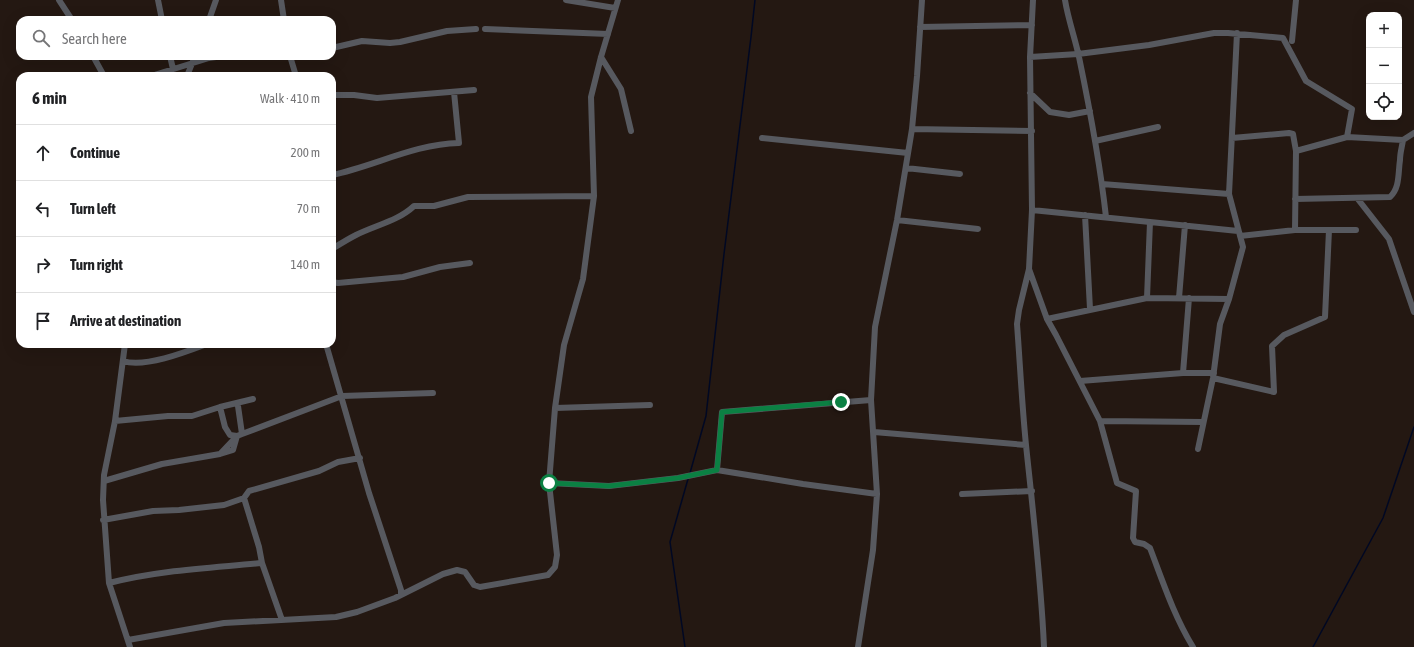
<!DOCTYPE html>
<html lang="en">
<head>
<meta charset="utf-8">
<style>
	body { margin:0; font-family:"Asap Condensed",sans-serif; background:#f2f2f2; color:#202124 }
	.controls { position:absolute; right:12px; top:12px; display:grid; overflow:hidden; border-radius:8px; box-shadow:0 4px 16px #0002 }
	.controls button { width:36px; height:36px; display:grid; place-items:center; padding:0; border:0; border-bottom:1px solid #e0e0e0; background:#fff; color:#202124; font:20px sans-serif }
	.stop { position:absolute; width:12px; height:12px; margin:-9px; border:3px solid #0b8043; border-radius:50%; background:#fff }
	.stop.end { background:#0b8043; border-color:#fff; box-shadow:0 1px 4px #0008 }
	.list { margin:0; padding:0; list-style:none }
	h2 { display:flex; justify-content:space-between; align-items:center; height:52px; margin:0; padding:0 16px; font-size:17px }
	h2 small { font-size:13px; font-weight:400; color:#757577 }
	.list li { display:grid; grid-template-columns:26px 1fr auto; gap:12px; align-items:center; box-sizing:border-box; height:56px; padding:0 16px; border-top:1px solid #e0e0e0 }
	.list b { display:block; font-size:15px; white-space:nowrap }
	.list em { font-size:13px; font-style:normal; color:#757577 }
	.icon { flex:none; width:22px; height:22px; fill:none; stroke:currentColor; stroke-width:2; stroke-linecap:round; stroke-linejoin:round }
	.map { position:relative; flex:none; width:1414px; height:647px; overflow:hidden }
	.search { position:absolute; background:#fff; box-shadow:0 4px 16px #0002; left:16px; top:16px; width:320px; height:44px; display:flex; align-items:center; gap:10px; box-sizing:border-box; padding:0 14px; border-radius:12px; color:#757577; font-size:15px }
	.panel { position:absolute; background:#fff; box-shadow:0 4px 16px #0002; left:16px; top:72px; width:320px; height:276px; border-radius:12px }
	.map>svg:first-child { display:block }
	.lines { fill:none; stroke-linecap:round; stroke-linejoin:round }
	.stream { stroke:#000823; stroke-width:1.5 }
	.minor { stroke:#57595f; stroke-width:6 }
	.route { stroke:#0b8043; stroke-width:5 }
</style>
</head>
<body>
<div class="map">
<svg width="1414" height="647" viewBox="0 0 1414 647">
	<rect width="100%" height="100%" fill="#241812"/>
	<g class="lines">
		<!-- stream -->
		<path class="stream" d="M 690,473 L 706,416 L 724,254 L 751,37 L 755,0
			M 685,647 L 670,542 L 688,479
			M 1313,647 L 1383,518 L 1414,427"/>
		<!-- minor -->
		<path class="minor" d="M 59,0 L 72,20
			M 158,0 L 162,20
			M 281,0 L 284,20
			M 566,0 L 615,8
			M 1033,0 L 1030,57 L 1032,210 L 1029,269 L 1047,319 L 1056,335 L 1100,421 L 1117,483 L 1136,491 L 1133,538 L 1135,542 L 1144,544 L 1150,548 C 1163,582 1174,616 1193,647
			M 1065,0 C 1068,19 1075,38 1079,57 C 1090,110 1100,163 1106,217
			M 209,20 L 216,0
			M 920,27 L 1032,25
			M 485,29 L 608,34
			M 1292,41 L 1296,0
			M 332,48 L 362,41 L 390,43 L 400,42 L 447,31 L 476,29
			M 93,56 L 104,76
			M 170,56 L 173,69
			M 290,56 L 296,76
			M 601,57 L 621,89 L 631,131
			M 1030,57 L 1078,54 L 1149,45 L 1214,33 L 1228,33 L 1283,38 L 1306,81 L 1352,109 L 1347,137
			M 151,76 L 209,58 L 223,56
			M 187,76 L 195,56
			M 1030,93 L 1050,112 L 1069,115 L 1090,111
			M 332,95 L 354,95 L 377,98 L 474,90
			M 912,129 L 1032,131
			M 762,138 L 908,153
			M 1232,138 L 1289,133 L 1293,134 L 1296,151 L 1295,230
			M 1095,141 L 1158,127
			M 1296,151 L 1347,137 L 1403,140 L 1414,133
			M 906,168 L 960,174
			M 332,175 C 375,166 414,144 459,143 L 454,92
			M 1102,184 L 1229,194
			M 1357,198 L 1389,239 L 1414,312
			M 1295,199 L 1390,197 C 1400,188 1398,173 1400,160 C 1400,153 1402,147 1403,140
			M 1032,210 L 1150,222 L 1147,298 L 1229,299
			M 1085,215 L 1090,309
			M 897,220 L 978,229
			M 1150,222 L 1238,231
			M 1240,236 L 1295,230 L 1356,230
			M 332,249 C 340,244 348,239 356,235 C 376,225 398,221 414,206 L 434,206 L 468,197 L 594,196
			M 1029,269 L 1019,310 L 1017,324 C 1020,364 1022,405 1026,445 C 1033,512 1041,579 1044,647
			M 332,282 L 338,283 L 403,277 L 440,267 L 470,263
			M 1179,298 L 1185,225
			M 1047,319 L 1147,298
			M 125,344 L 115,421 L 104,475 L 103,500 L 109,583 L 130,647
			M 326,344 L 369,493 L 401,590 L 401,595
			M 123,361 C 145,368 186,352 207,344
			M 1183,373 L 1214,373
			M 1213,378 L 1274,392 L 1272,346 L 1284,335 L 1325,317 L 1329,230
			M 1080,381 L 1183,373 L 1189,298
			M 238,406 L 242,434
			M 220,407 L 253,399
			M 555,408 L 650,405
			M 115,421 L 168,416 L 192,416 L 220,407 L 225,427 L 230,435 L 237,436 L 233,450 L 220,454
			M 1100,421 L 1203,422
			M 874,432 L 1026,445
			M 1198,449 L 1213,378 L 1220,324 L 1229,299 L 1243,247 L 1229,194 L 1237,33
			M 717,470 L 803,484 L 877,494
			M 104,481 L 162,464 L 220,454 L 237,436 L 242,434 L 342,396 L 433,393
			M 549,483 L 609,486 L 678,478 L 717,470 L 722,412 L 871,400
			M 962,494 L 1032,491
			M 244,498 L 259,547 L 262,563 L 282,620
			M 103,520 L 153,511 L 179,510 L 224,505 L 244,498 L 249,491 L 319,471 L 338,462 L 360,458
			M 109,583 C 159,570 211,568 262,563
			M 128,640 L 224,623 L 336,617 L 357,612 L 395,598 L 443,574 L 457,570 L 465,572 L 474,585 L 480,587 L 548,575 L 555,567 L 557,555 L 549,483 L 555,408 L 564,345 L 583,279 L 594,196 L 591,97 L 601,57 L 618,0
			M 858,647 L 873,550 L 877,494 L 871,400 L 875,327 L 897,220 L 912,129 L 917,76 L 922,0"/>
	</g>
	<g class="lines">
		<!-- route -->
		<path class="route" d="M 549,483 L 609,486 L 678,478 L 717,470 L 722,412 L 841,402"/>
	</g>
</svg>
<div class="controls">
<button>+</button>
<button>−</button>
<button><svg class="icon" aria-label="locate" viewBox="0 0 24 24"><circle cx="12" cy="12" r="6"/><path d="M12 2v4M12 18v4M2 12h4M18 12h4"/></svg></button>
</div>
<div class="stop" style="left:549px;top:483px"></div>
<div class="stop end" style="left:841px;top:402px"></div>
<div class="search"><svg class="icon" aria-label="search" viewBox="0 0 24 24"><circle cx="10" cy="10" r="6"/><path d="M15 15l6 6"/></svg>Search here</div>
<section class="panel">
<h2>6 min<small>Walk · 410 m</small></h2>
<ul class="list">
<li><svg class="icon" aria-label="ahead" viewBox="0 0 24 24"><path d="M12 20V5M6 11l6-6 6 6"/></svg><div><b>Continue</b></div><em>200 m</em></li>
<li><svg class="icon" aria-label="left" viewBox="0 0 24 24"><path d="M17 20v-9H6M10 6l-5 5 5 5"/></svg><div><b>Turn left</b></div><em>70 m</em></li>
<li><svg class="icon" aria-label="right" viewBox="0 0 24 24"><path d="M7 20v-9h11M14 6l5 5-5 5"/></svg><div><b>Turn right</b></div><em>140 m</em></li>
<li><svg class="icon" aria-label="arrive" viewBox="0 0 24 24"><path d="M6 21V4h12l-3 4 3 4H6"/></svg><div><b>Arrive at destination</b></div></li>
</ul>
</section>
</div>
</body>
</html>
